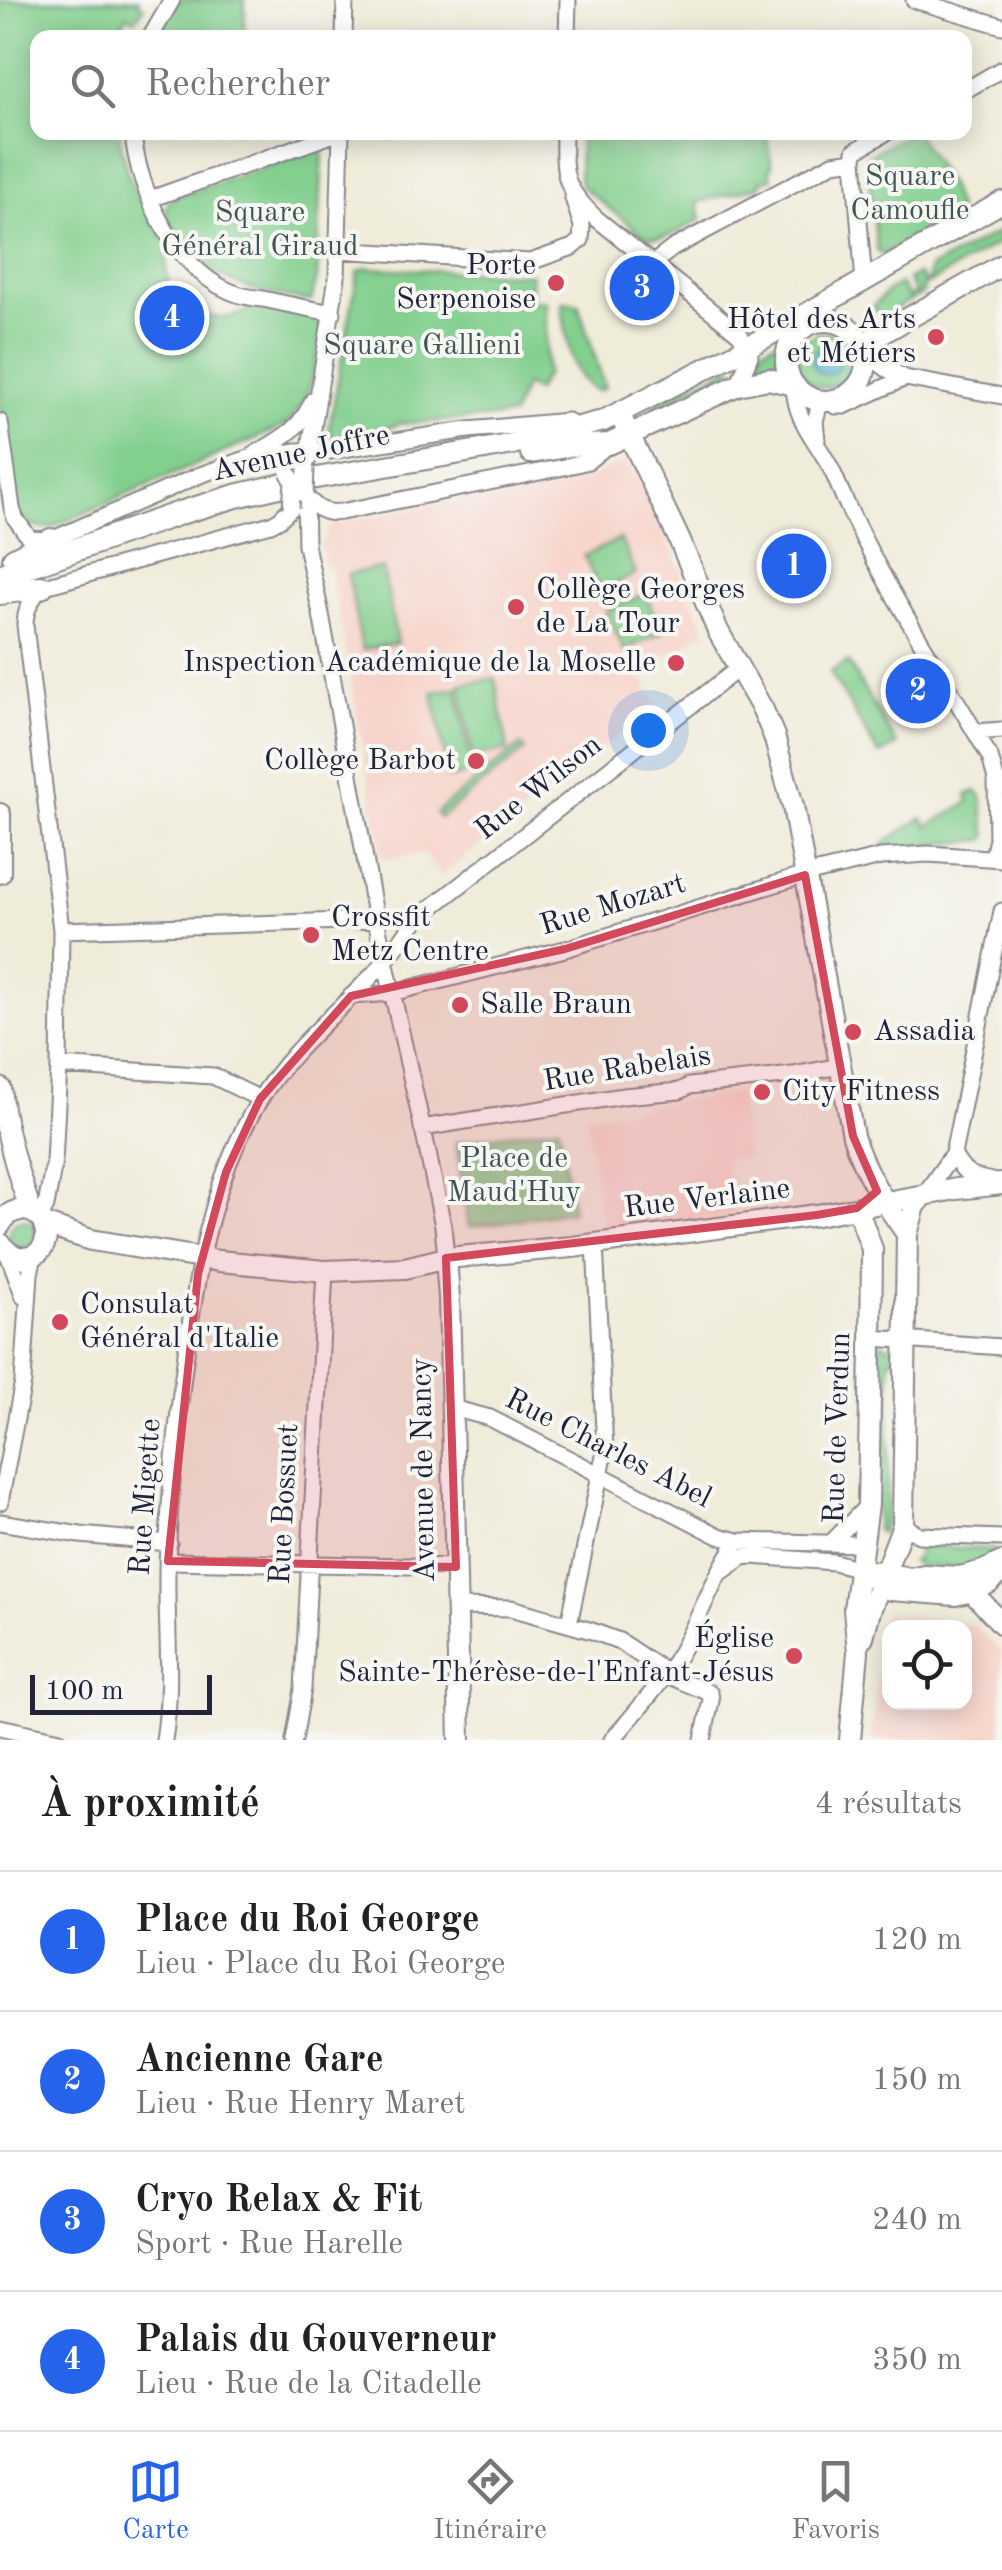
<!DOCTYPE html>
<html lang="fr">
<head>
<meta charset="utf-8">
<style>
	body { margin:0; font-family:"Old Standard TT",serif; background:#f6f6f6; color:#222 }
	.controls { position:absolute; right:30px; bottom:30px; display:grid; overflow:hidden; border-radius:20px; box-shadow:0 5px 25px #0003 }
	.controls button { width:90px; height:90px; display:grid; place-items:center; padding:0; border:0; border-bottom:2px solid #e0e0e0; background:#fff; color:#222; font:50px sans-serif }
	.scale { position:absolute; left:30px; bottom:25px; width:182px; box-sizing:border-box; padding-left:10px; border:5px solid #22223b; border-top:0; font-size:28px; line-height:35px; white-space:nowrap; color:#22223b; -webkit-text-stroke:8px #f6f6f2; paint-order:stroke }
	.you { position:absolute; left:648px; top:730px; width:35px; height:35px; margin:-25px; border:8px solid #fff; border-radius:50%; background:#1a73e8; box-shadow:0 0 0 15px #1a73e833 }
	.badge { display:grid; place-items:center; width:65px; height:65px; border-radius:50%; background:#2563eb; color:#fff; font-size:32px; font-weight:700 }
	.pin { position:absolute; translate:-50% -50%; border:5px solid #fff; box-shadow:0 2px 10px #0006 }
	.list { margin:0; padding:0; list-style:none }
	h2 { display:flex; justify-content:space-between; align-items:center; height:130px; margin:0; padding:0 40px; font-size:42px }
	h2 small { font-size:32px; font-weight:400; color:#767676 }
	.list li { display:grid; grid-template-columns:65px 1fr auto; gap:30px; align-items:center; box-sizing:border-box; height:140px; padding:0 40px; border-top:2px solid #e0e0e0 }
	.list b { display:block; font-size:38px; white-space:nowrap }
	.list p { margin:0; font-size:32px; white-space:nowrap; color:#767676 }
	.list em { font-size:32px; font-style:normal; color:#767676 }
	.icon { flex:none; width:55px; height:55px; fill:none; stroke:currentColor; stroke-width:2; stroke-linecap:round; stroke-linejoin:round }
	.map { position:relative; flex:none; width:1002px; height:1740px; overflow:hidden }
	.search { position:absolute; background:#fff; box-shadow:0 5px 25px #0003; left:30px; right:30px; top:30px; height:110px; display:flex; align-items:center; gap:25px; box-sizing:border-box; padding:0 35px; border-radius:20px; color:#767676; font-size:38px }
	.sheet { height:690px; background:#fff }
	nav { display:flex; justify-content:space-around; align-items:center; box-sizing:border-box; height:140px; border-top:2px solid #e0e0e0; background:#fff; font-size:28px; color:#767676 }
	nav a { display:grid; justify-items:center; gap:5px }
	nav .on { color:#2563eb }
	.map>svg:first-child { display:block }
	.built { fill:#f7d1c7; fill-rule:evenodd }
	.green { fill:#82cf8e; stroke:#527864; stroke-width:2.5 }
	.water { fill:#5bbbda; stroke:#3e6e8a; stroke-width:2.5 }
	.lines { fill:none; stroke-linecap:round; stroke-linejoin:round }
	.minor-casing { stroke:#89878a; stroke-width:19 }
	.major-casing { stroke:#89878a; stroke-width:24 }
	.highway-casing { stroke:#89878a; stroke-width:26 }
	.minor { stroke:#fff; stroke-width:15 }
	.major { stroke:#fff; stroke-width:20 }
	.highway { stroke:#fff; stroke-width:22 }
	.minor-bridge-casing { stroke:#89878a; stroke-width:19; stroke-linecap:butt }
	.minor-bridge { stroke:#fff; stroke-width:15 }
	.marked { fill:#d1495b; fill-opacity:0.2; stroke:#d1495b; stroke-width:8; stroke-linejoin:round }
	.poi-dot { fill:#d1495b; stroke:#f6f6f2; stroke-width:4 }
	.labels { text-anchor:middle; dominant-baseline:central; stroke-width:8; stroke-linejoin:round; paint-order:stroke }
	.park-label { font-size:30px; fill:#3f5654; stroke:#f6f6f2 }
	.poi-label { font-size:30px; fill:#22223b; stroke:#f6f6f2; text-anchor:start }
	.street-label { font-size:30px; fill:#22223b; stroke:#f6f6f2 }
</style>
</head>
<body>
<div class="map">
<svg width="1002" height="1740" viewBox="0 0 1002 1740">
	<rect width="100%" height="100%" fill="#f6f6f2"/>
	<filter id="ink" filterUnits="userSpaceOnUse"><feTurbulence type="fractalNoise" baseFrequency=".01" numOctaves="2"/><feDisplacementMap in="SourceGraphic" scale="20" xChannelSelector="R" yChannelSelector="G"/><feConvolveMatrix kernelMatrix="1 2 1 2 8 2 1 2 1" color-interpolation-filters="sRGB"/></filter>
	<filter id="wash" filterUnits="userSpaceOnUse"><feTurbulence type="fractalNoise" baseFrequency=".0048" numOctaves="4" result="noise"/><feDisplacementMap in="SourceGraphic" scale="40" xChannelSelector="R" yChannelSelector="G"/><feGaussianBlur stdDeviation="2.25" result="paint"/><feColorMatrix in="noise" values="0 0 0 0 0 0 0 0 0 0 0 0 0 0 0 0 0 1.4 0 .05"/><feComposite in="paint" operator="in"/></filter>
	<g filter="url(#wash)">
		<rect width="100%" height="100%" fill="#f0ecda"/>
		<!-- built -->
		<path class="built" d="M 622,463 L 627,463 L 639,477 L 707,633 L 695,636 L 692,642 L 655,659 L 651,658 L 637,664 L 656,706 L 441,876 L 423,853 L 383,859 L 330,567 L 325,567 L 320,542 L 325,541 L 327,529 L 337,522 L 486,495 L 488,501 L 549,489 L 582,479 Z
			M 738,1092 L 747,1158 L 725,1160 L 733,1215 L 666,1225 L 603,1230 L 586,1116 Z
			M 884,1614 L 973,1624 L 1002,1652 L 1002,1740 L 871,1740 ZM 890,1628 L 964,1628 L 964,1702 L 890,1702 Z"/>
		<!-- green -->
		<path class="green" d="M 0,0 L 139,0 L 138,3 L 144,7 L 135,20 L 127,16 L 116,37 L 38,38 L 38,132 L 119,133 C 124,179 142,210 170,246 C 164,264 164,291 184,301 C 193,306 195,306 203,314 C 222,320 236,319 252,307 L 248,306 L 252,302 L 318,317 L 324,324 C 315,358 313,404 284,426 L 50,528 C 43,528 33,528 26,524 C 10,514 4,466 0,447 Z
			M 177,0 L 245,0 L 244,37 L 154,38 Z
			M 580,133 L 766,133 L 772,167 L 769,170 L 772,178 L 760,181 L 761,186 L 697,202 L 701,219 C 684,228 666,242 646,237 L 581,186 L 579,177 Z
			M 910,133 L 916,133 L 950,187 L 958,211 L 884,254 L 880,254 L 877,251 L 867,156 Z
			M 323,148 L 317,278 L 311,301 C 252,294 203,280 172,226 C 166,215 163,208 172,198 Z
			M 1002,230 L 1002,241 L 927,284 L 930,268 Z
			M 365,268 L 531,274 L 531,301 L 546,302 L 546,374 L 536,391 L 525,385 L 512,416 L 398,424 L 367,437 L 340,441 L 330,436 L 329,428 L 358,272 Z
			M 918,274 L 924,281 L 923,293 L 880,318 L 873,306 L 889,290 L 900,284 L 908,297 L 915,293 L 908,280 Z
			M 563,302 L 578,304 L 605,388 L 597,391 C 568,377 568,337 562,308 Z
			M 826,332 C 844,336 853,346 853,364 L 844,381 L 826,388 C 788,383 788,338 826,332 Z
			M 783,338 L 778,354 L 779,371 L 754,374 L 760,361 L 760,349 Z
			M 730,367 L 740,372 L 657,413 L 654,404 Z
			M 620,539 L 636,574 L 600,591 L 584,556 Z
			M 383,568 L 397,643 L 362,650 L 348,574 Z
			M 645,594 L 663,632 L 624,650 L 606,611 Z
			M 848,662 L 897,745 L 879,755 L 830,672 Z
			M 495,678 L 508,750 L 473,757 L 460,685 Z
			M 457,688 L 472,773 L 449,778 L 433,692 Z
			M 521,745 L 525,750 L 440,818 L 436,813 Z
			M 975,791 L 981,795 L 987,837 L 984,840 L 880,850 L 888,840 L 922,818 L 928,826 L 969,802 L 967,795 Z
			M 559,1126 L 572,1211 L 469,1227 L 456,1142 Z
			M9 1234a14 14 0 1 1 28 0a14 14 0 1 1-28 0Z
			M 881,1343 L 894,1348 L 894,1359 L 890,1359 L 887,1516 L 881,1533 L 876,1530 L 879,1346 Z
			M 925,1547 L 993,1549 L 999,1555 L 976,1568 L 920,1567 L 912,1561 L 917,1558 L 917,1549 Z"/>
		<!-- water -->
		<path class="water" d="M812 360a14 14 0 1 1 28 0a14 14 0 1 1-28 0Z"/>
	</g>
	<g filter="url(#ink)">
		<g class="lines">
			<defs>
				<path id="minor" d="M 914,0 L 1002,26
					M 150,38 L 172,0
					M 344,38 L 345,0
					M 567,38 L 568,0
					M 964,91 L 1002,69
					M 133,132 C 137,192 178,276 240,295 C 247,297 256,298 263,299 C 286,304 309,309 333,313
					M 564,132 C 563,177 564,188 597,219 L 740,334 L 750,356 L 738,385
					M 854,160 L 864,282
					M 854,160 L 855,151 L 887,132
					M 150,199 L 340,132
					M 338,250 L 530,262 L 573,247 L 581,240 L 582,226 L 573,198
					M 652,264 L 673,248 L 833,163 L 854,160
					M 865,352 L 887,369 L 905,378 L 1002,396
					M 794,385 C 795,424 819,441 834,475 C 875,574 936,664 990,757 L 996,779 L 1002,787
					M 824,400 L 836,406 L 844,406 L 905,378
					M 0,422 L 12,508 L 15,518 L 30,539 L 51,540 L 200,475 L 246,459 L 297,451 L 329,451 L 468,430 L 568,421
					M 817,440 L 815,421 L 821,400
					M 255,454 C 282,438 300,430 313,400
					M 308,460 L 337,277 L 341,132
					M 305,495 L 306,545 L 321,614 L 376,920 L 427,1148 L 443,1226 L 446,1258
					M 305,495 C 315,507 324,515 341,512 L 564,467 L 588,461 L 609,444
					M 975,732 L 1002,730
					M 993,857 L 997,839 L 996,779
					M 61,930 L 376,920
					M 351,996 L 392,993 L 565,949 L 805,875 L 881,857 L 928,854 L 1002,859
					M 59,1066 L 213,1076 L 260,1099
					M 422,1128 L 623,1096 L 680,1091 L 689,1086 L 793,1075 L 840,1066
					M 953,1154 C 964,1175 970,1177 992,1181
					M 924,1195 L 953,1154 L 1002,911
					M 40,1217 L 46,1206 L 54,1162 L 59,1066 L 61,930 L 25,625 C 25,609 32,599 41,587 L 271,524 L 280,519 L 291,508
					M 8,1254 L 24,1297
					M 872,1338 L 1002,1347
					M 452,1408 L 490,1418 L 719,1536 L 738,1541 L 863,1544
					M 0,1502 L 23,1382 L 30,1274 L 34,1255
					M 0,1522 L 80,1535 L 169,1543
					M 903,1525 L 919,1535 L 1002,1538
					M 831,1543 L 868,1505
					M 168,1561 L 456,1567
					M 723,1571 L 743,1557 L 751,1556 L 834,1562 L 860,1569
					M 457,1607 L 511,1608 L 592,1631 L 619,1641 L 676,1679 L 710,1693 L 711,1700 L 703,1740
					M 569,1624 L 605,1451 L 595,1243
					M 0,1727 L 60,1740
					M 164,1740 C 173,1684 166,1629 167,1573 C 168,1510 175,1447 182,1384 C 194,1288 208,1185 259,1101 C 291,1048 341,1010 381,966 C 395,951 405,933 418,918 L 739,668
					M 294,1740 L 303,1689 L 325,1271
					M 612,1740 C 636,1712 661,1684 680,1653 C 701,1616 714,1575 738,1541"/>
				<path id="major" d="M786 361a40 40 0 1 1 80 0a40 40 0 1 1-80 0Z
					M 863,344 L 1002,265
					M 619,413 L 679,539 L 718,631 L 763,710 L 774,736 L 793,806 L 853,1136 C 864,1173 885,1203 907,1234
					M 531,453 L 572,446 L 609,444 L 738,385 L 768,379 L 794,385
					M 305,480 L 508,445 L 603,421 L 748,347 L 1002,202
					M 0,814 L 0,873
					M 0,1088 C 5,1132 16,1170 31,1211
					M 0,1225 C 9,1209 25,1205 40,1217 C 61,1249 22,1275 0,1243
					M 46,1225 L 91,1240 L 219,1261 L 325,1271 L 405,1268 L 446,1258 L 572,1247 L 817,1215 L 956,1189 L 1002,1184
					M 446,1258 L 449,1298 L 460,1740
					M 873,1571 L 911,1578 L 924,1575 L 960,1577 L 983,1571 L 1002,1562
					M 871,1576 L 891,1590 L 955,1595 L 973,1591 L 989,1583 L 1002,1570
					M 970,1582 L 977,1597 L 1002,1624
					M 863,1637 L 870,1611 L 903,1525 L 907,1234 L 915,1206 L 924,1195
					M 850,1740 L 858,1652 L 854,1609 L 868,1505 L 871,1349 L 872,1249 L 857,1208"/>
				<path id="highway" d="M 14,559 L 51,540
					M 0,576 L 180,513 L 236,496 L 305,480
					M 0,593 L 41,587"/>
			</defs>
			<!-- minor casing -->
			<use href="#minor" class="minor-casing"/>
			<!-- major casing -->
			<use href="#major" class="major-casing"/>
			<!-- highway casing -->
			<use href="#highway" class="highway-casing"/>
			<!-- minor -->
			<use href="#minor" class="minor"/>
			<!-- major -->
			<use href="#major" class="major"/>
			<!-- highway -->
			<use href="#highway" class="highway"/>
			<defs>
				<path id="minor-bridge" d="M 288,472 L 293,481 L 291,508
					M 305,495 L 306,469"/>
			</defs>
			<!-- minor-bridge casing -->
			<use href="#minor-bridge" class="minor-bridge-casing"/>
			<!-- minor-bridge -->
			<use href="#minor-bridge" class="minor-bridge"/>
		</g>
	</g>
	<!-- marked area -->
	<path class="marked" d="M 805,875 L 853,1136 L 877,1191 L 857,1208 L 817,1215 L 446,1258 L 456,1567 L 168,1561 L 198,1274 L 226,1172 L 260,1099 L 351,996 L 565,949 Z"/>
	<!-- markers -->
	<g class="poi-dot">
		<circle cx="556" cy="283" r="10"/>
		<circle cx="936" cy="337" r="10"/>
		<circle cx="516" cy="607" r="10"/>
		<circle cx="676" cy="663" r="10"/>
		<circle cx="476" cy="761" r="10"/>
		<circle cx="311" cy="935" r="10"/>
		<circle cx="460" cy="1005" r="10"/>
		<circle cx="853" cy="1032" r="10"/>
		<circle cx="762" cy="1092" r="10"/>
		<circle cx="60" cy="1322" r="10"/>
		<circle cx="794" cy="1656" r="10"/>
	</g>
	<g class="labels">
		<!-- park labels -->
		<g class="park-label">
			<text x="910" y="177">Square<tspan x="910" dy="34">Camoufle</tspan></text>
			<text x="260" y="213">Square<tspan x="260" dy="34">Général Giraud</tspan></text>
			<text x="422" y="346">Square Gallieni</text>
			<text x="514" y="1159">Place de<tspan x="514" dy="34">Maud'Huy</tspan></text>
		</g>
		<!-- poi labels -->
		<g class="poi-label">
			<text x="536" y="266" text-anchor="end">Porte<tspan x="536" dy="34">Serpenoise</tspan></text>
			<text x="916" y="320" text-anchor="end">Hôtel des Arts<tspan x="916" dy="34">et Métiers</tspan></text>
			<text x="536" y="590">Collège Georges<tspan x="536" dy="34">de La Tour</tspan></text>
			<text x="656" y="663" text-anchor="end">Inspection Académique de la Moselle</text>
			<text x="456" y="761" text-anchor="end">Collège Barbot</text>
			<text x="331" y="918">Crossfit<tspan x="331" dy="34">Metz Centre</tspan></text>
			<text x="480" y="1005">Salle Braun</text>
			<text x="873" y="1032">Assadia</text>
			<text x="782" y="1092">City Fitness</text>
			<text x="80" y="1305">Consulat<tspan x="80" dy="34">Général d'Italie</tspan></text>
			<text x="774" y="1639" text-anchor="end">Église<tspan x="774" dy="34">Sainte-Thérèse-de-l'Enfant-Jésus</tspan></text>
		</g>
		<!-- street labels -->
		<g class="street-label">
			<text transform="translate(301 454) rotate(-12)">Avenue Joffre</text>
			<text transform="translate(539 788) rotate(-38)">Rue Wilson</text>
			<text transform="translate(613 905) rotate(-17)">Rue Mozart</text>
			<text transform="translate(627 1069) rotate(-9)">Rue Rabelais</text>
			<text transform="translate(707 1199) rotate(-7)">Rue Verlaine</text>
			<text transform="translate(838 1428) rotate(-88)">Rue de Verdun</text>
			<text transform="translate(608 1449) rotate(27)">Rue Charles Abel</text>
			<text transform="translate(424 1470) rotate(-91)">Avenue de Nancy</text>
			<text transform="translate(146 1497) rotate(-86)">Rue Migette</text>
			<text transform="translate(285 1504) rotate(-87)">Rue Bossuet</text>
		</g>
	</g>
</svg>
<div class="controls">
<button><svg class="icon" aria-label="locate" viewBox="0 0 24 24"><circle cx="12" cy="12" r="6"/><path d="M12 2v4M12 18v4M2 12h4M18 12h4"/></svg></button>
</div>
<div class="scale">100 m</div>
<div class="you"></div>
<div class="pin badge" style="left:794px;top:566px">1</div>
<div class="pin badge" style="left:918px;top:691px">2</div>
<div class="pin badge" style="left:642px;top:288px">3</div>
<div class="pin badge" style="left:172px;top:318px">4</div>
<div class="search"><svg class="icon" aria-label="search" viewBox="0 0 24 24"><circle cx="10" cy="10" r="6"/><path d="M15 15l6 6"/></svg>Rechercher</div>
</div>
<section class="sheet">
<h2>À proximité<small>4 résultats</small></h2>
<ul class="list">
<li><span class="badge">1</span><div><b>Place du Roi George</b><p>Lieu · Place du Roi George</p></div><em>120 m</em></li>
<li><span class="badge">2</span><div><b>Ancienne Gare</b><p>Lieu · Rue Henry Maret</p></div><em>150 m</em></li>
<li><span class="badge">3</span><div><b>Cryo Relax &amp; Fit</b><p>Sport · Rue Harelle</p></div><em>240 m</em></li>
<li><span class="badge">4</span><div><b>Palais du Gouverneur</b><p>Lieu · Rue de la Citadelle</p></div><em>350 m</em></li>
</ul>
</section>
<nav>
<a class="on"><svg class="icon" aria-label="map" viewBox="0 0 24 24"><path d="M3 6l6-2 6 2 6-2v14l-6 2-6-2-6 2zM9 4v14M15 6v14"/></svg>Carte</a>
<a><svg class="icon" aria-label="directions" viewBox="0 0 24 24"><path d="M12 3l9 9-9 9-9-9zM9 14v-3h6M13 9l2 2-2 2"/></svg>Itinéraire</a>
<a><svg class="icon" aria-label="saved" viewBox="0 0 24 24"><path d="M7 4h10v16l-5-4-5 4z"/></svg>Favoris</a>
</nav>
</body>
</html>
